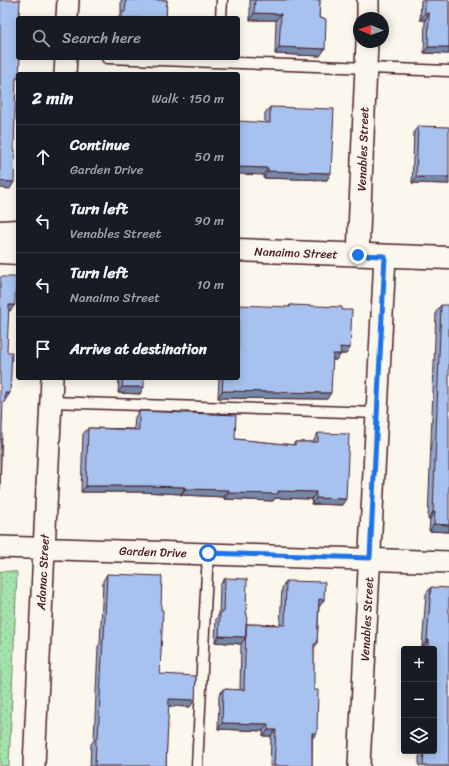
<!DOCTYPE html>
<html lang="en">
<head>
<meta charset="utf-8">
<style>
	body { margin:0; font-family:Sriracha,sans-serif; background:#242831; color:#f1f3f6 }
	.controls { position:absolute; right:12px; bottom:12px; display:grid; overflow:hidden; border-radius:4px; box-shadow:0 2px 10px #0003 }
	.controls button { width:36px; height:36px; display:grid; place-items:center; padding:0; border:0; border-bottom:1px solid #363941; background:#171b24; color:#f1f3f6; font:20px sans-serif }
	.compass { position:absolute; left:353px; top:12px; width:36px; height:36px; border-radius:50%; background:#171b24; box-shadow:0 2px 10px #0003; rotate:272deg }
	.stop { position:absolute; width:12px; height:12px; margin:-9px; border:3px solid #1a73e8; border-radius:50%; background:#fff }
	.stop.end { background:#1a73e8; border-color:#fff; box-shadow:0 1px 4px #0008 }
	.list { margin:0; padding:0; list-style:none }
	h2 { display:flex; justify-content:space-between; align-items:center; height:52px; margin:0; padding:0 16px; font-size:17px }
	h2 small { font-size:13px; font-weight:400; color:#9ea1a6 }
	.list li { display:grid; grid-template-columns:26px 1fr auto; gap:12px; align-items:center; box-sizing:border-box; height:64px; padding:0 16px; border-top:1px solid #363941 }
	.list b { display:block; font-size:15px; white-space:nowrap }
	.list p { margin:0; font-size:13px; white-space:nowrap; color:#9ea1a6 }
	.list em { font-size:13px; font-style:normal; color:#9ea1a6 }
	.icon { flex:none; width:22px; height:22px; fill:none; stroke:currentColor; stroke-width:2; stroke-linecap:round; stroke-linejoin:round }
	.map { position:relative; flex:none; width:449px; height:766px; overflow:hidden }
	.search { position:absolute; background:#171b24; box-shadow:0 2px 10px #0003; left:16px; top:16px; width:224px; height:44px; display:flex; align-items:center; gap:10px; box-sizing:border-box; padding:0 14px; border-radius:4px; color:#9ea1a6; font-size:15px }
	.panel { position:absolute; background:#171b24; box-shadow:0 2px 10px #0003; left:16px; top:72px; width:224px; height:308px; border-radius:4px }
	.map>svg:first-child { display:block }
	.park { fill:url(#park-dots); stroke:#76816c }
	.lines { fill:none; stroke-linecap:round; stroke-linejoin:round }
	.lane-casing { stroke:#4a1f2b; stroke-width:13 }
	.street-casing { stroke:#4a1f2b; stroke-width:24 }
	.secondary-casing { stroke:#4a1f2b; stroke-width:25 }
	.lane { stroke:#fbf7ec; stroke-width:10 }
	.street { stroke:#fbf7ec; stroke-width:21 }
	.secondary { stroke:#fbf7ec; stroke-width:22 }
	.wall { fill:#90a7cd; stroke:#4a1f2b }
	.shaded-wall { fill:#7588a7; stroke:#4a1f2b }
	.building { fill:#a7c2ee; stroke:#4a1f2b }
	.route { stroke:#1a73e8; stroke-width:5 }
	.labels { text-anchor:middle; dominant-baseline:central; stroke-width:3; stroke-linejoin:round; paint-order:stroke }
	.street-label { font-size:12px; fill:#4a1f2b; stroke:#fbf7ec }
</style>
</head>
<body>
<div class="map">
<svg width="449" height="766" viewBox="0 0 449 766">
	<defs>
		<pattern id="park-dots" width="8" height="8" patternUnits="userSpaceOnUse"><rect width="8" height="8" fill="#a3e3ac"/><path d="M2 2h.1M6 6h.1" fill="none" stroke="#8ec294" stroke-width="1.8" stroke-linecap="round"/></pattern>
	</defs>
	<rect width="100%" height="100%" fill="#fbf7ec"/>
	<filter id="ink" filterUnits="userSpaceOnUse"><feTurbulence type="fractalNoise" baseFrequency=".025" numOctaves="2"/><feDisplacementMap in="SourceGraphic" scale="8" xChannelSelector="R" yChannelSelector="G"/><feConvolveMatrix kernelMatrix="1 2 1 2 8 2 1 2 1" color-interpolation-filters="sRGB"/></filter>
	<g filter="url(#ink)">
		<!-- park -->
		<path class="park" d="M 0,571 L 17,572 L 9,766 L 0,766 Z"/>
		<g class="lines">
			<defs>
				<path id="lane" d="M 221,18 L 222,0
					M 107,58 L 449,71
					M 51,402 L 378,413
					M 197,766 L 208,553"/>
				<path id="street" d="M 67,18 L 68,0
					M 368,18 L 368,0
					M 65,74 L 66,58
					M 358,255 L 367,42
					M 0,547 L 449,562
					M 34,766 L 52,378
					M 359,766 L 385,256"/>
				<path id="secondary" d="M 0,232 L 18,231
					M 238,250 L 449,258
					M 0,252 L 18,253"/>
			</defs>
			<!-- lane casing -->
			<use href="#lane" class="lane-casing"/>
			<!-- street casing -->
			<use href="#street" class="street-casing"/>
			<!-- secondary casing -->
			<use href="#secondary" class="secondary-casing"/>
			<!-- lane -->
			<use href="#lane" class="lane"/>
			<!-- street -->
			<use href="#street" class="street"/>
			<!-- secondary -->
			<use href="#secondary" class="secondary"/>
		</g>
		<!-- wall -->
		<path class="wall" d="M 121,0 L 167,0 L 166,18 L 118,18 L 121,14 Z
			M 250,0 L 320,0 L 319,18 L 320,56 L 275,54 L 276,20 L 250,20 Z
			M 421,0 L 449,0 L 449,54 L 424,53 L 425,20 L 420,20 Z
			M 270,107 L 327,180 L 263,178 L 265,113 Z
			M 418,126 L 449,184 L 412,183 L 414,132 Z
			M 290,305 L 342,310 L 350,348 L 346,354 L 341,354 L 336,360 L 332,360 L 327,399 L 218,398 L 219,378 L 238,378 Z
			M 441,305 L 449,532 L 429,531 L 430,519 L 428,519 L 436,312 Z
			M 119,378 L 144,378 L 140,394 L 118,393 Z
			M 139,411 L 235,439 L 293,445 L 295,442 L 314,442 L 314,440 L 318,433 L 342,505 L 311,504 L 312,499 L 275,498 L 273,501 L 224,499 L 224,497 L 181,495 L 181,494 L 143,492 L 81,492 L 83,434 L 88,428 L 134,429 L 135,417 Z
			M 107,574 L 161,610 L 160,674 L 190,707 L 168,706 L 166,766 L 90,766 L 91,744 L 94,740 L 98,646 L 100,644 L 103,581 Z
			M 225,578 L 246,613 L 246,624 L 280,625 L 282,588 L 286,581 L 320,606 L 319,606 L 317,644 L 314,648 L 312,766 L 270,766 L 271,736 L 263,736 L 263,731 L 218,729 L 219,696 L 223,689 L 240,690 L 241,643 L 241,644 L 215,642 L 216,619 L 219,614 L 220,585 Z
			M 431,587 L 449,766 L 419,766 L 419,757 L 421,754 L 421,751 L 434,751 L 434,649 L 425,649 L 425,647 L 422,647 L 426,594 Z"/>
		<!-- shaded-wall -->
		<path class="shaded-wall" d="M 254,13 L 281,14 L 276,20 L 250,20 Z
			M 425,13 L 429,13 L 425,20 L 420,20 Z
			M 279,47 L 325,49 L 320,56 L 275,54 Z
			M 428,47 L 449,47 L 449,54 L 424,53 Z
			M 238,167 L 268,168 L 263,175 L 238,174 Z
			M 268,171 L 331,173 L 327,180 L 263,178 Z
			M 416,177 L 449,177 L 449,184 L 412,183 Z
			M 0,181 L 14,182 L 10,189 L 0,188 Z
			M 9,305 L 15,305 L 10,311 L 4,311 Z
			M 340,347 L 350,348 L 346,354 L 336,354 Z
			M 333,354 L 341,354 L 336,360 L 328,360 Z
			M 122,387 L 144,387 L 140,394 L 118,393 Z
			M 222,391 L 331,393 L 327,399 L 218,398 Z
			M 5,393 L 10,393 L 6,399 L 1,399 Z
			M 86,486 L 148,486 L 185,487 L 181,494 L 143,492 L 81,492 Z
			M 185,489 L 229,490 L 224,497 L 181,495 Z
			M 278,491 L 316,492 L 312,499 L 275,498 L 273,501 L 224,499 L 229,493 Z
			M 316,498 L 346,499 L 342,505 L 311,504 Z
			M 433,512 L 435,512 L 430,519 L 428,519 Z
			M 434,524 L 449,525 L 449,532 L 429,531 Z
			M 319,599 L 324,600 L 320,606 L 314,606 Z
			M 219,636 L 246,637 L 241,644 L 215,642 Z
			M 427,640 L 429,640 L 425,647 L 422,647 Z
			M 169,699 L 195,700 L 190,707 L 164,706 Z
			M 222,723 L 268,724 L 263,731 L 218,729 Z
			M 268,730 L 276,730 L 271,736 L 263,736 Z
			M 312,733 L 317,733 L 312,739 Z"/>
		<!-- building -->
		<path class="building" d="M 0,0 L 20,0 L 19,18 L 18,18 L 18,58 L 20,58 L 19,74 L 18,74 L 18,79 L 16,78 L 14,150 L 15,150 L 14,182 L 0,181 Z
			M 126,0 L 167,0 L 166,18 L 122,18 L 122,12 L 125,12 Z
			M 255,0 L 320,0 L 319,18 L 326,19 L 325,49 L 279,47 L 281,14 L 254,13 Z
			M 425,0 L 449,0 L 449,47 L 428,47 L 429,13 L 425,13 Z
			M 270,107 L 334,109 L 331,173 L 268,171 L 268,168 L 238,167 L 238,121 L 270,123 Z
			M 418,126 L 449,127 L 449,177 L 416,177 Z
			M 0,277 L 16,277 L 15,305 L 9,305 L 7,352 L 12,352 L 10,393 L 5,393 L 5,402 L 3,402 L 0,490 Z
			M 238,305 L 290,307 L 290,305 L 342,307 L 342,310 L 352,310 L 350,348 L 340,347 L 341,354 L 333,354 L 331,393 L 222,391 L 223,378 L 238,378 Z
			M 441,305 L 449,305 L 449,525 L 434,524 L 435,512 L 433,512 Z
			M 123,378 L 144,378 L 144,387 L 122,387 Z
			M 139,411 L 236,415 L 235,439 L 295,445 L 295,442 L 318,442 L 318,433 L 349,434 L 346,499 L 316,498 L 316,492 L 278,491 L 278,494 L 229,493 L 229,490 L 185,489 L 185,487 L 148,486 L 86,486 L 88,428 L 139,430 Z
			M 107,574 L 162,576 L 161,610 L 163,610 L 160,674 L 196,676 L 195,700 L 169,699 L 166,766 L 95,766 L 96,738 L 98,738 L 103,639 L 104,639 Z
			M 225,578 L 247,579 L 246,613 L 247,613 L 246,637 L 219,636 L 220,612 L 224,612 Z
			M 286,581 L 325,582 L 324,600 L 319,599 L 317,644 L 314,644 L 314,690 L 318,690 L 317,733 L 312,733 L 312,766 L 274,766 L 276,730 L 268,730 L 268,724 L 222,723 L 223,689 L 244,690 L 246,624 L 285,625 Z
			M 431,587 L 449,588 L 449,766 L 423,766 L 424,751 L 434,751 L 434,649 L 429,649 L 429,640 L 427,640 Z"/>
	</g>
	<g class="lines" filter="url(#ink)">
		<!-- route -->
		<path class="route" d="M 208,553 L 370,558 L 385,256 L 358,255"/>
	</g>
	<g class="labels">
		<!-- street labels -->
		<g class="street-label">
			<text transform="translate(363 149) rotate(-88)">Venables Street</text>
			<text transform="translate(296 253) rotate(2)">Nanaimo Street</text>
			<text transform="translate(153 552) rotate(2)">Garden Drive</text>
			<text transform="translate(43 572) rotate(-87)">Adanac Street</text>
			<text transform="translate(367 619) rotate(-87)">Venables Street</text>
		</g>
	</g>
</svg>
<div class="controls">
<button>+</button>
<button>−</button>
<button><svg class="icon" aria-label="layers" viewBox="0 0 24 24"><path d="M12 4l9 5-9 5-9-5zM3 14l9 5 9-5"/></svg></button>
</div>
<svg class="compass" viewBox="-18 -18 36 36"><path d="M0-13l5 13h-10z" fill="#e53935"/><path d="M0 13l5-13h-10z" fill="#9ea1a6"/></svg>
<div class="stop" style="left:208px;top:553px"></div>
<div class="stop end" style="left:358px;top:255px"></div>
<div class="search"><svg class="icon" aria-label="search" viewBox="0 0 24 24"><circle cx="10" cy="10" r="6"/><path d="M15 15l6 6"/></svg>Search here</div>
<section class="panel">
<h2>2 min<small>Walk · 150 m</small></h2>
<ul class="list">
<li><svg class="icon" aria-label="ahead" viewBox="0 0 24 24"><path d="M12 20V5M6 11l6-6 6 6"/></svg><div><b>Continue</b><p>Garden Drive</p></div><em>50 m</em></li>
<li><svg class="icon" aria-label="left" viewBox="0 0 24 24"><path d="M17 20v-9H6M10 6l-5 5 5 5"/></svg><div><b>Turn left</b><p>Venables Street</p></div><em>90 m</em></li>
<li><svg class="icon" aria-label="left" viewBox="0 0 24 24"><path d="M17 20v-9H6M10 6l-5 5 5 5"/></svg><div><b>Turn left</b><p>Nanaimo Street</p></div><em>10 m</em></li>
<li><svg class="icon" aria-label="arrive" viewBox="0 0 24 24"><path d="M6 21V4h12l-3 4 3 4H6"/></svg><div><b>Arrive at destination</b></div></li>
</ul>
</section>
</div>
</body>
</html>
